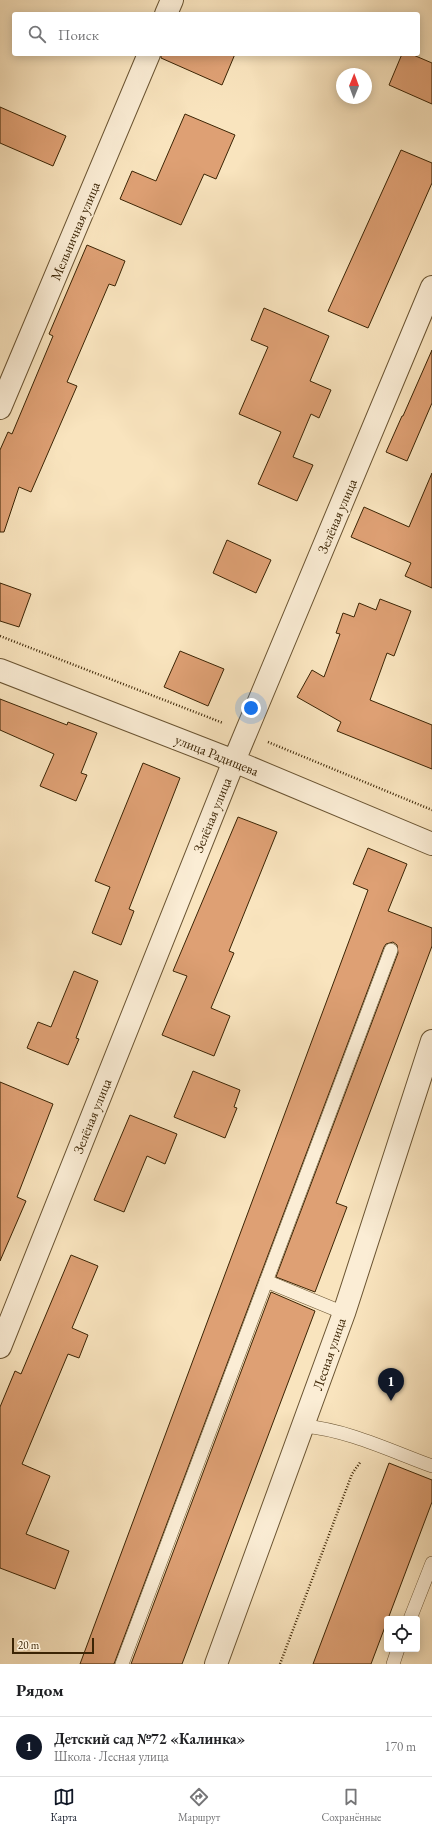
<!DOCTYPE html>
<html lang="ru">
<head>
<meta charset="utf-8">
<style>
	body { margin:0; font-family:"EB Garamond",serif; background:#f6f6f6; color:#202124 }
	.controls { position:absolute; right:12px; bottom:12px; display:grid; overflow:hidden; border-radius:4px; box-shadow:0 2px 10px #0003 }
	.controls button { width:36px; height:36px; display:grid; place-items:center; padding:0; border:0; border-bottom:1px solid #e0e0e0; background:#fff; color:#202124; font:20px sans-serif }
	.compass { position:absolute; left:336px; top:68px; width:36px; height:36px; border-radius:50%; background:#fff; box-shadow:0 2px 10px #0003; rotate:1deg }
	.scale { position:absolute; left:12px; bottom:10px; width:82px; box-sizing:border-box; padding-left:4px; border:2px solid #3b2404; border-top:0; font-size:11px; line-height:14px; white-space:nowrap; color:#3b2404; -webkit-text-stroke:3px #fbedd5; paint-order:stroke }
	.you { position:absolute; left:251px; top:708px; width:14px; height:14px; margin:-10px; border:3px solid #fff; border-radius:50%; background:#1a73e8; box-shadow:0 0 0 6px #1a73e833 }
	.badge { display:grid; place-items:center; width:26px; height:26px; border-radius:50%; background:#111827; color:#fff; font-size:13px; font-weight:700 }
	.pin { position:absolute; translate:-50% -33px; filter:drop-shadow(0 1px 2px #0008) }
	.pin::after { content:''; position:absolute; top:21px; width:14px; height:12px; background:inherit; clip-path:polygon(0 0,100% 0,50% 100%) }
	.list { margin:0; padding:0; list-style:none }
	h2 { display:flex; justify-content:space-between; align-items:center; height:52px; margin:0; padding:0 16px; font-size:17px }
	h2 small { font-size:13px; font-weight:400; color:#757577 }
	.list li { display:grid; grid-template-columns:26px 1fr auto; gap:12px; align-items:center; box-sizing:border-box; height:60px; padding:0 16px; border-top:1px solid #e0e0e0 }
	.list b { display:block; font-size:15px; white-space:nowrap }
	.list p { margin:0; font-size:13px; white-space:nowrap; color:#757577 }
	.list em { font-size:13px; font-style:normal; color:#757577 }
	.icon { flex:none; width:22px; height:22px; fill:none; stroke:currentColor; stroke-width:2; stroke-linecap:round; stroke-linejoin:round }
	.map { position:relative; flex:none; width:432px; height:1664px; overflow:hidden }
	.search { position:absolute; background:#fff; box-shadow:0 2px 10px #0003; left:12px; right:12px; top:12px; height:44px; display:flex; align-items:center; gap:10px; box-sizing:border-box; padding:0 14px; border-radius:4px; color:#757577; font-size:15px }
	.sheet { height:112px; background:#fff }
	nav { display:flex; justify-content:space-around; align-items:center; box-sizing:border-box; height:56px; border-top:1px solid #e0e0e0; background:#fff; font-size:11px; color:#757577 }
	nav a { display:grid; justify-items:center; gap:2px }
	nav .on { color:#111827 }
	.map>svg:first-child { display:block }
	.building { fill:#dea074; stroke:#3b2404 }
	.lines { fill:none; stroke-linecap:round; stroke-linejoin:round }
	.service-casing { stroke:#6a5432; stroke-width:14 }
	.minor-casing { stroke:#6a5432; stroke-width:24 }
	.path { stroke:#3b2404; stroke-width:2.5; stroke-dasharray:1 2; stroke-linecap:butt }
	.service { stroke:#fbedd5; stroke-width:13 }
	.minor { stroke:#fbedd5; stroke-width:22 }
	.labels { text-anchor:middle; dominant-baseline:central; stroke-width:4; stroke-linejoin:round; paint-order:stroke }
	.street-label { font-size:14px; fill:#3b2404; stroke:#fbedd5 }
</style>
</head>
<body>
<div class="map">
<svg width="432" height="1664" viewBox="0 0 432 1664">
	<rect width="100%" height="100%" fill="#f9e4be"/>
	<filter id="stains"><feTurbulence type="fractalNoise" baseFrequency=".005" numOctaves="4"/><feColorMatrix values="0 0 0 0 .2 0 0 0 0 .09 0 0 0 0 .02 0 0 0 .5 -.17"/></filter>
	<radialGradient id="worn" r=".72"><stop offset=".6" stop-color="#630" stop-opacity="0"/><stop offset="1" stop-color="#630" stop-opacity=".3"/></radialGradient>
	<!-- building -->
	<path class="building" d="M 161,54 L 235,54 L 222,85 L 161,58 Z
		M 402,54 L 411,54 L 432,63 L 432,104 L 389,85 Z
		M 0,107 L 66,136 L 53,166 L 0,143 Z
		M 185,114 L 235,135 L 216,179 L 204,174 L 181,225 L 120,199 L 132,171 L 156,181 Z
		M 401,150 L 432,163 L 432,183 L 368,328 L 328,311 Z
		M 87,245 L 125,261 L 115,286 L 109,284 L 67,382 L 77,386 L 31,492 L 19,487 L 4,532 L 0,532 L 0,450 L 8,432 L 12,434 L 53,336 L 49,334 Z
		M 264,308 L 329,336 L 310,381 L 331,390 L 319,418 L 311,414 L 293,457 L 313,465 L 297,501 L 258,484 L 281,432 L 239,414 L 268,347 L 251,340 Z
		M 432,350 L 432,403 L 407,461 L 386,452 L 402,416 L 403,416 Z
		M 432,473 L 432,588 L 405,576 L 411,563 L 351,537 L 364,507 L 409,527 Z
		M 227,540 L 271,560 L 256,593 L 213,573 Z
		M 0,583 L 31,594 L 19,627 L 0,621 Z
		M 380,599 L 411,611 L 394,656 L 387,653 L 370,700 L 432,725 L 432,769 L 337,731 L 341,722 L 297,697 L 312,670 L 324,677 L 340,634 L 336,633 L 343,613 L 354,617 L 359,603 L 376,610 Z
		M 180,651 L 224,669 L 208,706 L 164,687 Z
		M 0,699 L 67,725 L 68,722 L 97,733 L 81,773 L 87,775 L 76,801 L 40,786 L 54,754 L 0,730 Z
		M 143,763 L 180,778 L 129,909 L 134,911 L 121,945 L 92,933 L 110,887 L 95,881 Z
		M 238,817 L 277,832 L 229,951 L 234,953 L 211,1008 L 230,1016 L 214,1056 L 162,1035 L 187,976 L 173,971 Z
		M 368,848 L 407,864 L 388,911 L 432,928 L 432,946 L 336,1203 L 347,1207 L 315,1292 L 276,1277 L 398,953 L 397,945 L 393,942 L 386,944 L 384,947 L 114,1664 L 80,1664 L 368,890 L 353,884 Z
		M 74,971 L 98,981 L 76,1038 L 79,1039 L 68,1065 L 27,1048 L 38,1022 L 51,1027 Z
		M 193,1071 L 240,1090 L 234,1107 L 237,1108 L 225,1138 L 174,1117 Z
		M 0,1082 L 53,1104 L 17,1197 L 26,1201 L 0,1261 Z
		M 130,1115 L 177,1134 L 165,1164 L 147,1156 L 124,1212 L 94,1200 Z
		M 71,1255 L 98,1266 L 72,1328 L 88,1335 L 79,1358 L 68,1354 L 22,1464 L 50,1476 L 26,1534 L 69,1551 L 55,1589 L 0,1568 L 0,1407 L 15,1371 L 21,1374 Z
		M 271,1292 L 315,1311 L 182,1664 L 131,1664 Z
		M 389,1463 L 432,1480 L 432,1502 L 371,1664 L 313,1664 Z"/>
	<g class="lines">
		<defs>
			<path id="service" d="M 266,1281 L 344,1313
				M 304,1426 C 348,1430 391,1451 432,1466
				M 410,1619 L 432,1563
				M 122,1664 L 391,950
				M 393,1664 L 398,1649"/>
			<path id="minor" d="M 166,14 L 172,0
				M 0,408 L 149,54
				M 0,670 L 234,761 L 432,844
				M 0,1347 L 234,761 L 432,287
				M 216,1664 L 344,1313 L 432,1041"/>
		</defs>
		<!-- service casing -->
		<use href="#service" class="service-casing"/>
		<!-- minor casing -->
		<use href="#minor" class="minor-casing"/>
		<!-- path -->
		<path class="path" d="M 0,636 L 223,723
			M 268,742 L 432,810
			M 280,1664 L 352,1474 L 361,1461"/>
		<!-- service -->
		<use href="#service" class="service"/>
		<!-- minor -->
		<use href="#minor" class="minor"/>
	</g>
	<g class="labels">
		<!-- street labels -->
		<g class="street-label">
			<text transform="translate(75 231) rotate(-67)">Мельничная улица</text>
			<text transform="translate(337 516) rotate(-67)">Зелёная улица</text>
			<text transform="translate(217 755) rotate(22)">улица Радищева</text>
			<text transform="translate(212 815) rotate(-68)">Зелёная улица</text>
			<text transform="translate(92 1116) rotate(-68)">Зелёная улица</text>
			<text transform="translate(329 1354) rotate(-71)">Лесная улица</text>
		</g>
	</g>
	<rect width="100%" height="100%" filter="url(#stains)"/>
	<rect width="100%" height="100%" fill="url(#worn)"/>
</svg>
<div class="controls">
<button><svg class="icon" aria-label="locate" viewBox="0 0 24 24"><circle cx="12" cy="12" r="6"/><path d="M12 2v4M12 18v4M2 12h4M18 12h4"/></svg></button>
</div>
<svg class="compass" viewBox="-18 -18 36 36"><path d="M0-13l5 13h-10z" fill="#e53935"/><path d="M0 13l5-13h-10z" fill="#757577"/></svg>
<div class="scale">20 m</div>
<div class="you"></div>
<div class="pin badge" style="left:391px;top:1401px">1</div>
<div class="search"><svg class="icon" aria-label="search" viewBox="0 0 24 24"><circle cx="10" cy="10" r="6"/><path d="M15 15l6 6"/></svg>Поиск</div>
</div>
<section class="sheet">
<h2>Рядом<small></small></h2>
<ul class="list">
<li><span class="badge">1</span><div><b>Детский сад №72 «Калинка»</b><p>Школа · Лесная улица</p></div><em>170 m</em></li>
</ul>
</section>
<nav>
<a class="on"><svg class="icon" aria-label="map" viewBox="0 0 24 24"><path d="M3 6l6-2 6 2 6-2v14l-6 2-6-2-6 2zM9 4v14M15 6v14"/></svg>Карта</a>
<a><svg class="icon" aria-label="directions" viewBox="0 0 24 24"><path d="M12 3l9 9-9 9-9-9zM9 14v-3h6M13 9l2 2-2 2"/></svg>Маршрут</a>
<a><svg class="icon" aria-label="saved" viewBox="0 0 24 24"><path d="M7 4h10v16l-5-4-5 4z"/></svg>Сохранённые</a>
</nav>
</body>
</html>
